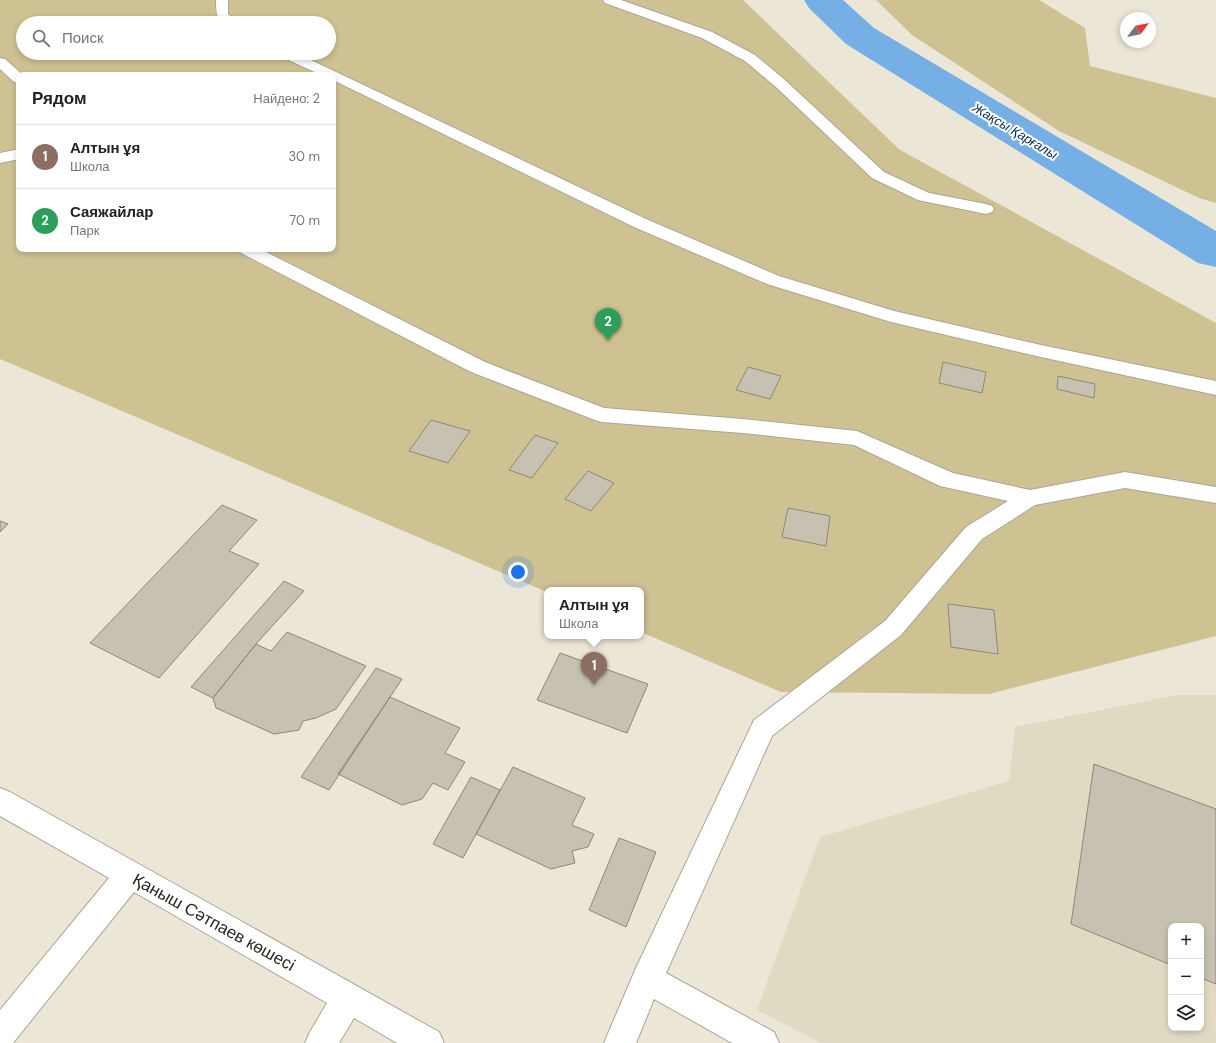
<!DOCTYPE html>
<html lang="ru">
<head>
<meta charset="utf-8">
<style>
	body { margin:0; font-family:"DM Sans",sans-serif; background:#f6f6f6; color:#222 }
	.controls { position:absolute; right:12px; bottom:12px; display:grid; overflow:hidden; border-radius:8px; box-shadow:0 2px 6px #0003 }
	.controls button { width:36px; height:36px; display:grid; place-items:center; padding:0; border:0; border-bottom:1px solid #e0e0e0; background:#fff; color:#222; font:20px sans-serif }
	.compass { position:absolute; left:1120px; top:12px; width:36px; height:36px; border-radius:50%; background:#fff; box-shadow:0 2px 6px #0003; rotate:58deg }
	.you { position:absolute; left:518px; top:572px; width:14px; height:14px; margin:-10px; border:3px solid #fff; border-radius:50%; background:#1a73e8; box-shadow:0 0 0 6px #1a73e833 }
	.badge { display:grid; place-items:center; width:26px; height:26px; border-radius:50%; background:#1b5b91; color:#fff; font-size:13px; font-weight:700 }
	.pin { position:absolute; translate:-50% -33px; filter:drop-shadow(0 1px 2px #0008) }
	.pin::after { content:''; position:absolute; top:21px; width:14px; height:12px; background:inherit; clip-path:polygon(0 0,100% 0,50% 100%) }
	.popup { position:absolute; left:544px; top:587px; width:100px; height:52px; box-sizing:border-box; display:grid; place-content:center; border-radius:8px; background:#fff; filter:drop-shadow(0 1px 3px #0005); font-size:13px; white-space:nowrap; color:#767676 }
	.popup b { font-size:15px; color:#222 }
	.popup::after { content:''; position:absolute; left:50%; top:100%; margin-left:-8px; border:8px solid transparent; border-top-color:#fff }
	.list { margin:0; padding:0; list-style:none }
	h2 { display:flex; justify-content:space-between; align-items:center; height:52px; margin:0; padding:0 16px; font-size:17px }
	h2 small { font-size:13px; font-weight:400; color:#767676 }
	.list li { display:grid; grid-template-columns:26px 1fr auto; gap:12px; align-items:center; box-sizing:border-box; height:64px; padding:0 16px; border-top:1px solid #e0e0e0 }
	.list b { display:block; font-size:15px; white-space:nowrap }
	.list p { margin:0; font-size:13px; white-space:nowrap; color:#767676 }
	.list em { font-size:13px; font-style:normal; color:#767676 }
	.icon { flex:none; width:22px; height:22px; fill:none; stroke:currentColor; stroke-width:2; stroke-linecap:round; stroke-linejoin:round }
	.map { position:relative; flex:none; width:1216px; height:1043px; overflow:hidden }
	.search { position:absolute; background:#fff; box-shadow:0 2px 6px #0003; left:16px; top:16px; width:320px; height:44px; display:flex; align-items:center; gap:10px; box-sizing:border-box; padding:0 14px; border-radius:22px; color:#767676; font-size:15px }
	.panel { position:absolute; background:#fff; box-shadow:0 2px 6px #0003; left:16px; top:72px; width:320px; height:180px; border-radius:8px }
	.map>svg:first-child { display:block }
	.built { fill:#e1dac3; fill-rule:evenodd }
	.green { fill:#cec293; fill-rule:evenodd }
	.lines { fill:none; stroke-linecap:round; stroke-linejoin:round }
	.river { fill:#76afe6; fill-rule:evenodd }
	.building { fill:#c6c1b0; stroke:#8d8878 }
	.minor-casing { stroke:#aaa695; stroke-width:2 }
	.minor { fill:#fff; fill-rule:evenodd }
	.labels { text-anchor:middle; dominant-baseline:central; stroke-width:4; stroke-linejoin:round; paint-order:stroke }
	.far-water-label { font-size:13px; font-style:italic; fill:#012d50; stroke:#fff }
	.near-street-label { font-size:17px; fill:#282620; stroke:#fff }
</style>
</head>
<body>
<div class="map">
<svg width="1216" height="1043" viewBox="0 0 1216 1043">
	<rect width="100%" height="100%" fill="#ebe6d5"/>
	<!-- built -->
	<path class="built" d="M 1177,695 L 1216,695 L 1216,1043 L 821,1043 L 757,1010 L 820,837 L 1009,781 L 1015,727 ZM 1171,926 L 1201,926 L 1201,1028 L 1171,1028 Z"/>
	<!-- green -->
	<path class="green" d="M 0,0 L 743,0 L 900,150 L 1216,323 L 1216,636 L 989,694 L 781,692 L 641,632 L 641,590 L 547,590 L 547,592 L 0,359 ZM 23,23 L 329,23 L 329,53 L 23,53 ZM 19,75 L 333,75 L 333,249 L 19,249 Z
		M 876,0 L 1039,0 L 1085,28 L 1090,66 L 1216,98 L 1216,203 L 1199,198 L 1059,131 L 912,35 Z"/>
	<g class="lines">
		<!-- river -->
		<path class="river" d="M 804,0 L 843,0 L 874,28 L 1216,231 L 1216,267 L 1198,263 L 846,44 L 809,8 Z"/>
	</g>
	<!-- building -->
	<path class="building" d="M 943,362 L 986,372 L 982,393 L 939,383 Z
		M 748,367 L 781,376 L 770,399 L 736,390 Z
		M 1058,376 L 1095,384 L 1094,398 L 1057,389 Z
		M 431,420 L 470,431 L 448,463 L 409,451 Z
		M 535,435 L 558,443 L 532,478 L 509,470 Z
		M 588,471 L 614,483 L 591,511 L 565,499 Z
		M 222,505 L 257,520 L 229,551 L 259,564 L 159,678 L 90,643 Z
		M 788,508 L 830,516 L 826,546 L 782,537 Z
		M 0,521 L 8,524 L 0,532 Z
		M 284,581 L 304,591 L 256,644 L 213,698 L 191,687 Z
		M 948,604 L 994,610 L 998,654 L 951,647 Z
		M 287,632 L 366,666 L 336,709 L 316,718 L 303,721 L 299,730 L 274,734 L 216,708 L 213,698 L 256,644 L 271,651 Z
		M 560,653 L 648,684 L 627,733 L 537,700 Z
		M 376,668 L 402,679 L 329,790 L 301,777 Z
		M 390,697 L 460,728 L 445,753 L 465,762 L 448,790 L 433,783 L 422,799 L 402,805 L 338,774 Z
		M 1094,764 L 1216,809 L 1216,984 L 1201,978 L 1201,926 L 1171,926 L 1171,965 L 1071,924 Z
		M 513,767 L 585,798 L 572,825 L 594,834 L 588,847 L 572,851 L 575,863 L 551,869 L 476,834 Z
		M 471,777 L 500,790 L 463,858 L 433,844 Z
		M 619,838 L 656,852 L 626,927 L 589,910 Z"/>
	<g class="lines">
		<defs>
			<path id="minor" d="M 216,0 L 228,0 L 228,14 L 240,23 C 219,23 216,22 216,0 Z
				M 603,0 L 621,0 L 712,32 L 755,55 L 786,81 L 884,172 L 929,193 L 986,204 L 992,206 L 994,209 L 992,212 L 986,214 L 918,200 L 872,178 L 776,87 L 745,61 L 702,38 L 605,3 Z
				M 278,53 L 296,53 L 646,219 L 779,276 L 894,311 L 1041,345 L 1216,381 L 1216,395 L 1041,357 L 891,322 L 767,284 L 634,227 L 333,80 L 333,75 L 321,75 L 280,56 Z
				M 0,58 L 5,59 L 23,75 L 19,75 L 19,83 L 14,82 L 0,69 Z
				M 19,149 L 19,159 L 0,163 L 0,153 Z
				M 238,249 L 260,249 L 485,362 L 604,408 L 743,419 L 857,431 L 953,473 L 1030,490 L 1125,472 L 1216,487 L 1216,503 L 1125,488 L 1035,505 L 982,539 L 901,635 L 772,736 L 666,973 L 774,1032 L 779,1043 L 732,1043 L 654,999 L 636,1043 L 604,1043 L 636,968 L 754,720 L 885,621 L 966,527 L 1008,501 L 940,486 L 854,445 L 743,433 L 602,422 L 595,420 L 471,372 L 241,253 Z
				M 0,788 L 10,792 L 439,1032 L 444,1043 L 397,1043 L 354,1018 L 339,1043 L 305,1043 L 310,1032 L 327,1003 L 134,892 L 13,1043 L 0,1043 L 0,1010 L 109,878 L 0,816 Z"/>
		</defs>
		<!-- minor casing -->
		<use href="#minor" class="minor-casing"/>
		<!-- minor -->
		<use href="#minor" class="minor"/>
	</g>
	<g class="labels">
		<!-- far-water labels -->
		<g class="far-water-label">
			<text transform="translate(1015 131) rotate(31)">Жақсы Қарғалы</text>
		</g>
		<!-- near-street labels -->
		<g class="near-street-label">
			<text transform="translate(214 922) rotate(29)">Қаныш Сәтпаев көшесі</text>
		</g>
	</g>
</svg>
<div class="controls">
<button>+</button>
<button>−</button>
<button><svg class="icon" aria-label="layers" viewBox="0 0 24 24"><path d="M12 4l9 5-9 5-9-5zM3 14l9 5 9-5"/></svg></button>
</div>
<svg class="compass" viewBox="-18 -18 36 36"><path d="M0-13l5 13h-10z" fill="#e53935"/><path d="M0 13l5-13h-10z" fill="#767676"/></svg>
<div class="you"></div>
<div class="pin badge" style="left:594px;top:685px;background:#8d6e63">1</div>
<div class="popup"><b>Алтын ұя</b>Школа</div>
<div class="pin badge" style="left:608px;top:341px;background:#2e9e5b">2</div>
<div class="search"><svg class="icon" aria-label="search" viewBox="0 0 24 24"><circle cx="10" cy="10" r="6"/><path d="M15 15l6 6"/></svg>Поиск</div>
<section class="panel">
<h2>Рядом<small>Найдено: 2</small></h2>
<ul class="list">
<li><span class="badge" style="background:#8d6e63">1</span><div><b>Алтын ұя</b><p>Школа</p></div><em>30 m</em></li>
<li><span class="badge" style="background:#2e9e5b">2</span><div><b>Саяжайлар</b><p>Парк</p></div><em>70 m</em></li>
</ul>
</section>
</div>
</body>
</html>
